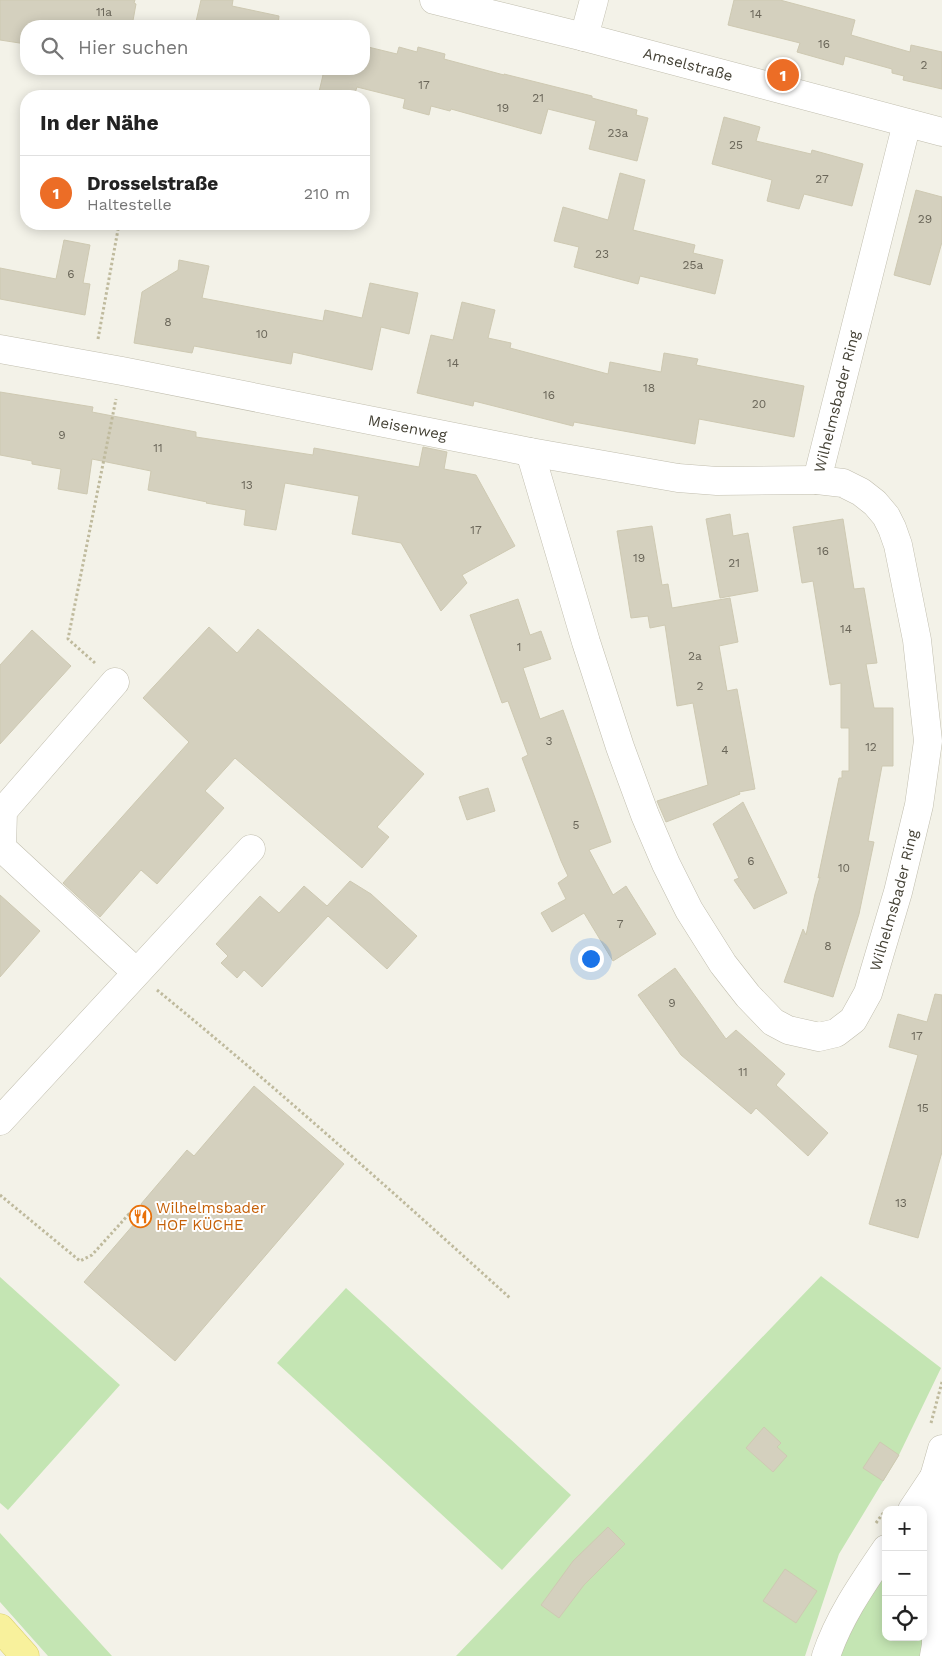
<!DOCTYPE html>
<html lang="de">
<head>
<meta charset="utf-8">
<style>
	body { margin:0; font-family:"Work Sans",sans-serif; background:#f6f6f6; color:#222 }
	.controls { position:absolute; right:15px; bottom:15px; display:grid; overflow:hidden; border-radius:10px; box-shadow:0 2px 12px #0003 }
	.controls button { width:45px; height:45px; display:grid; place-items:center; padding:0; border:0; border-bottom:1px solid #e0e0e0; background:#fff; color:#222; font:25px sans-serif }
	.you { position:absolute; left:590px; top:958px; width:18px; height:18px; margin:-12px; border:4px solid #fff; border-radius:50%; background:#1a73e8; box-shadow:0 0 0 8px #1a73e833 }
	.badge { display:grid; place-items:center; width:32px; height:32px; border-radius:50%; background:#ec6d26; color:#fff; font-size:16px; font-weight:700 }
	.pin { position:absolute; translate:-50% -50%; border:2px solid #fff; box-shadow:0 1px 5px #0006 }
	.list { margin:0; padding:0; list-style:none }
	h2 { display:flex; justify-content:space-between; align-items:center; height:65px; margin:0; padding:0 20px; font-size:21px }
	h2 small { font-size:16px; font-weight:400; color:#767676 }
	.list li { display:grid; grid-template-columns:32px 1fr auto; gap:15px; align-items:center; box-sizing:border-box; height:75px; padding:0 20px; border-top:1px solid #e0e0e0 }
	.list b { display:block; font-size:19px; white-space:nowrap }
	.list p { margin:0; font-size:16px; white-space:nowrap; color:#767676 }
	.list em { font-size:16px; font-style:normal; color:#767676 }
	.icon { flex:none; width:28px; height:28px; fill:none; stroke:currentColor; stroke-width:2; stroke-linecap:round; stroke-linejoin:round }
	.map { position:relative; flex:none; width:942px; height:1656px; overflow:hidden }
	.search { position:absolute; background:#fff; box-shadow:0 2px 12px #0003; left:20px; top:20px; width:350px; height:55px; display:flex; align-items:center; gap:12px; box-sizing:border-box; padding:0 18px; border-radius:20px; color:#767676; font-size:19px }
	.panel { position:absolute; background:#fff; box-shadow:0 2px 12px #0003; left:20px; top:90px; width:350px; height:140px; border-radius:20px }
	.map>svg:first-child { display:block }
	.green { fill:#c4e5b3 }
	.building { fill:#d4d0be; stroke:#cec9b2 }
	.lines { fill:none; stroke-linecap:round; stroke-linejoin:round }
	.minor-casing { stroke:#c1beae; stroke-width:29 }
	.major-casing { stroke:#dcd26d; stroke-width:29 }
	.path { stroke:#bfba9d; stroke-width:3; stroke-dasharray:2.5 2.5; stroke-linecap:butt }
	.minor { stroke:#fff; stroke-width:28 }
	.major { stroke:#f8f19c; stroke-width:28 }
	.labels { text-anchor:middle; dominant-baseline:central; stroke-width:4; stroke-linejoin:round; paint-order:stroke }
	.number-label { font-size:12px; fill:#6a6659 }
	.street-label { font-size:15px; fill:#464337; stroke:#fff }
	.food-label { font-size:15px; fill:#c56008; stroke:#fff; text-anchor:start }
</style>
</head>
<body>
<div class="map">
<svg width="942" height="1656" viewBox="0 0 942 1656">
	<rect width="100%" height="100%" fill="#f3f2e8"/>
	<!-- green -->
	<path class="green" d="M 821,1276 L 941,1368 L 899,1455 L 839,1554 L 805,1656 L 456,1656 Z
		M 0,1277 L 120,1385 L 8,1510 L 0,1503 Z
		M 346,1288 L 571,1495 L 502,1570 L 277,1363 Z
		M 0,1533 L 112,1656 L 48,1656 L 0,1602 Z
		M 886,1576 L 886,1637 L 923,1637 L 923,1656 L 834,1656 L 880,1579 Z"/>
	<!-- building -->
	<path class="building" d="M 0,0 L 135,0 L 134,3 L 136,4 L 132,26 L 26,26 L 26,44 L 0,40 Z
		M 201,0 L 233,0 L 232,6 L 279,16 L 278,26 L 195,26 Z
		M 734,0 L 780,0 L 855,20 L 851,35 L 910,52 L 911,45 L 942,52 L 942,89 L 903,80 L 904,76 L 892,73 L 892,69 L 845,56 L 843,65 L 797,52 L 800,43 L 728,25 Z
		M 364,46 L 397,54 L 399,47 L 417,52 L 418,47 L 445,54 L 444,59 L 504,75 L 504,74 L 592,96 L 592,98 L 637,110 L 636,115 L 648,118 L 637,161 L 589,149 L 596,121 L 548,109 L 541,134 L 451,109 L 450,111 L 431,106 L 429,115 L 403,108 L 405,99 L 357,87 L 354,96 L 318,96 L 323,75 L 310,71 L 311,69 L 364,69 Z
		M 724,117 L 760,127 L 756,141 L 811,154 L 812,150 L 863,164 L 852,206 L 804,194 L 799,209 L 767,201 L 772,180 L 712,164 Z
		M 620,173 L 645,180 L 633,230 L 695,245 L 693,253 L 723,260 L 715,294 L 640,276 L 638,284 L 574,267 L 579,247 L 554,241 L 563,207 L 608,220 Z
		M 916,190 L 942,197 L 942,242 L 930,285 L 894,275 Z
		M 64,240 L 90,245 L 83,283 L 90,284 L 85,315 L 0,299 L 0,268 L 56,279 Z
		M 179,260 L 209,266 L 202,298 L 323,321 L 325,310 L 362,318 L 370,283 L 418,293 L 409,334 L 381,327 L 372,370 L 293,352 L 291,364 L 194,346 L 192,353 L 134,343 L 142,292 L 178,270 Z
		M 462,302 L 495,310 L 488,338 L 511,343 L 510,348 L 608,374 L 610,362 L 661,372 L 664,353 L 698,359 L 696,365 L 804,386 L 794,437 L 699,419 L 695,444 L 574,422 L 573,426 L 474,401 L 473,406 L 417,393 L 431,335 L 453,340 Z
		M 0,392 L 93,407 L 92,412 L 196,432 L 196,437 L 313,455 L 314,448 L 419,467 L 423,447 L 447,452 L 444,469 L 476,475 L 515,546 L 462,575 L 467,583 L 441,611 L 401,543 L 352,534 L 359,496 L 285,483 L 276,530 L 244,525 L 246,510 L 206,503 L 207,502 L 148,490 L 151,471 L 92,459 L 87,494 L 58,489 L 61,469 L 32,464 L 32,461 L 0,455 Z
		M 730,514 L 733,536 L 748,533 L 758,591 L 720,598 L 706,519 Z
		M 843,519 L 854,589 L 864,588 L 877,663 L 866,664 L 874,708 L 893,708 L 893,766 L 882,766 L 868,841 L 874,842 L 859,914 L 833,997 L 784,982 L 803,929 L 806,935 L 815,894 L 820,877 L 818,878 L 839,778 L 842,778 L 842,771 L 849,771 L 849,728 L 841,728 L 841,683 L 830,685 L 813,581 L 802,583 L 793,527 Z
		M 652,526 L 662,585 L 668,584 L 672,608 L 730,598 L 738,642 L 719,646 L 727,691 L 737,689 L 755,789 L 739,792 L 740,794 L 666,822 L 657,801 L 708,785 L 693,703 L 677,706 L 665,625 L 650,628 L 648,616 L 631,618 L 617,531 Z
		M 518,599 L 530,635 L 541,631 L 551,659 L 523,668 L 540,719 L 563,710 L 611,842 L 589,850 L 613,895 L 626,886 L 656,934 L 613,961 L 584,913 L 552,932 L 541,913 L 566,899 L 558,883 L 568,876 L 561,861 L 522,758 L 528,755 L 508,701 L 502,703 L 470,615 Z
		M 209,627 L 237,653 L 258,629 L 424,774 L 377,827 L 389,837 L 362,868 L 235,758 L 205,791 L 224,808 L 157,884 L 141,870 L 100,917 L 63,883 L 189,742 L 143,698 Z
		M 32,630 L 71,666 L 0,744 L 0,665 Z
		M 488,788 L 495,811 L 467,820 L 459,797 Z
		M 743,802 L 787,893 L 754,909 L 734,880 L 739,878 L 713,824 Z
		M 350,881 L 371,894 L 417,936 L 387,969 L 328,916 L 262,987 L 244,970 L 237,978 L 221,963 L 228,956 L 216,944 L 260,896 L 279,913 L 304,886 L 327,906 Z
		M 0,895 L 40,931 L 0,977 Z
		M 675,968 L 726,1039 L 736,1030 L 785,1074 L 776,1085 L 828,1133 L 808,1156 L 756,1108 L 751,1114 L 681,1055 L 638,995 Z
		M 935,994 L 942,995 L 942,1152 L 918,1238 L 869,1224 L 918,1055 L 889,1047 L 898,1014 L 927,1022 Z
		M 254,1086 L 344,1164 L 175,1361 L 84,1282 L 147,1209 L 141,1204 L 187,1150 L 194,1156 Z
		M 764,1427 L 781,1443 L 777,1447 L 787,1456 L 773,1472 L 746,1448 Z
		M 880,1442 L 899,1455 L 883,1481 L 863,1468 Z
		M 608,1527 L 625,1544 L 584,1585 L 559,1618 L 541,1605 L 573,1561 Z
		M 785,1569 L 817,1591 L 796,1623 L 763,1601 Z"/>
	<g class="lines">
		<defs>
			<g id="minor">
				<path id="s1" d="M 434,0 L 584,37 L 942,132"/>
				<path d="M 584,37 L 594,0"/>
				<path id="s2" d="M 0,349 L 122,371 L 530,452 L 678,478 L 717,481 L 817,480"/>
				<path id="s3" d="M 530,452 L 586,642 L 620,747 L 645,815 L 666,864 L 689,910 L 723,964 L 748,996 L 773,1022 L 788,1030 L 819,1037 L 836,1033 L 853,1020 L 868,993 L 898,892 L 919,805 L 928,741 L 917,640 L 898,545 L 892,528 L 886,516 L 875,503 L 861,492 L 843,483 L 817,480 L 907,123"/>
				<path d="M 115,682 L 3,811 L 2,848 L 136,972"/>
				<path d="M 0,1121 L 251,849"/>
				<path d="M 912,1510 L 934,1477"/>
				<path d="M 826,1656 C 839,1617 863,1583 886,1549"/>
				<path d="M 934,1656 L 936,1645 L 936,1589 L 934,1477 L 942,1449"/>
			</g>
			<path id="major" d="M 0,1628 L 25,1656"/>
		</defs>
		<!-- minor casing -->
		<use href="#minor" class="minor-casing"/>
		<!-- major casing -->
		<use href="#major" class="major-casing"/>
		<!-- path -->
		<path class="path" d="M 98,339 L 119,224
			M 95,663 L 68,639 L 116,399
			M 157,990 C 278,1089 394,1193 510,1298
			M 0,1195 L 80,1261 L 92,1255 L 129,1214 L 140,1217
			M 931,1423 L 942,1382
			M 876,1523 L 884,1512"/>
		<!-- minor -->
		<use href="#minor" class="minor"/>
		<!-- major -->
		<use href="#major" class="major"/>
	</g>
	<!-- icons -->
	<defs>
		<symbol id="restaurant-ring" viewBox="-11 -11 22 22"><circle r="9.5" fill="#fff" stroke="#e8710a" stroke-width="1.5"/><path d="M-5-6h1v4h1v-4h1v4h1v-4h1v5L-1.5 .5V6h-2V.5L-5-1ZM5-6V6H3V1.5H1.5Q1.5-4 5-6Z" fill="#e8710a"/></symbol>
	</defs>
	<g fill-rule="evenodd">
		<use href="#restaurant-ring" x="128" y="1204" width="25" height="25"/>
	</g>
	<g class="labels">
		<!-- number labels -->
		<g class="number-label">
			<text x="104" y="12">11a</text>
			<text x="756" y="14">14</text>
			<text x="824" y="44">16</text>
			<text x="924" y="65">2</text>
			<text x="424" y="85">17</text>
			<text x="538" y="98">21</text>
			<text x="503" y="108">19</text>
			<text x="618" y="133">23a</text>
			<text x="736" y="145">25</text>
			<text x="822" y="179">27</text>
			<text x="925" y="219">29</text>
			<text x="602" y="254">23</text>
			<text x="693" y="265">25a</text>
			<text x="71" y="274">6</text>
			<text x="168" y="322">8</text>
			<text x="262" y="334">10</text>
			<text x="453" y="363">14</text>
			<text x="649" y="388">18</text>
			<text x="549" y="395">16</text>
			<text x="759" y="404">20</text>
			<text x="62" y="435">9</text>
			<text x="158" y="448">11</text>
			<text x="247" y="485">13</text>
			<text x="476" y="530">17</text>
			<text x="823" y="551">16</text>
			<text x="639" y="558">19</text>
			<text x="734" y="563">21</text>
			<text x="846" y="629">14</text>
			<text x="519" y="647">1</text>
			<text x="695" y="656">2a</text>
			<text x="700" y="686">2</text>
			<text x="549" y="741">3</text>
			<text x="871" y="747">12</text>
			<text x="725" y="750">4</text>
			<text x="576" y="825">5</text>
			<text x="751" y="861">6</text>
			<text x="844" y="868">10</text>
			<text x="620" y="924">7</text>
			<text x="828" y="946">8</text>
			<text x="672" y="1003">9</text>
			<text x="917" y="1036">17</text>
			<text x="743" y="1072">11</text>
			<text x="923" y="1108">15</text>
			<text x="901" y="1203">13</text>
		</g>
		<!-- street labels -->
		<g class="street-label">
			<text stroke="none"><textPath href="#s1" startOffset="262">Amselstraße</textPath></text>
			<text stroke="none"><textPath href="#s3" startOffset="1396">Wilhelmsbader Ring</textPath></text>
			<text stroke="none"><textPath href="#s2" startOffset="415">Meisenweg</textPath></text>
			<text stroke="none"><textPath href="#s3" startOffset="841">Wilhelmsbader Ring</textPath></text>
		</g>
		<!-- food labels -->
		<g class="food-label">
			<text x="156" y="1208">Wilhelmsbader<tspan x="156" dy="17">HOF KÜCHE</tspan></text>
		</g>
	</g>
</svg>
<div class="controls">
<button>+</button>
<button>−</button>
<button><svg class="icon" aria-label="locate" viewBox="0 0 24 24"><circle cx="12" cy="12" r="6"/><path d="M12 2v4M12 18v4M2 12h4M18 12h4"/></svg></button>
</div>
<div class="you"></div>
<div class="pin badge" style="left:783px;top:75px">1</div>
<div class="search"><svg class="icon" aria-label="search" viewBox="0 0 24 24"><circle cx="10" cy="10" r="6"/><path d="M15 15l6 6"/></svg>Hier suchen</div>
<section class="panel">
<h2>In der Nähe<small></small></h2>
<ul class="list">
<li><span class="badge">1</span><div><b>Drosselstraße</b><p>Haltestelle</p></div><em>210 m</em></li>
</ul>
</section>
</div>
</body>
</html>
